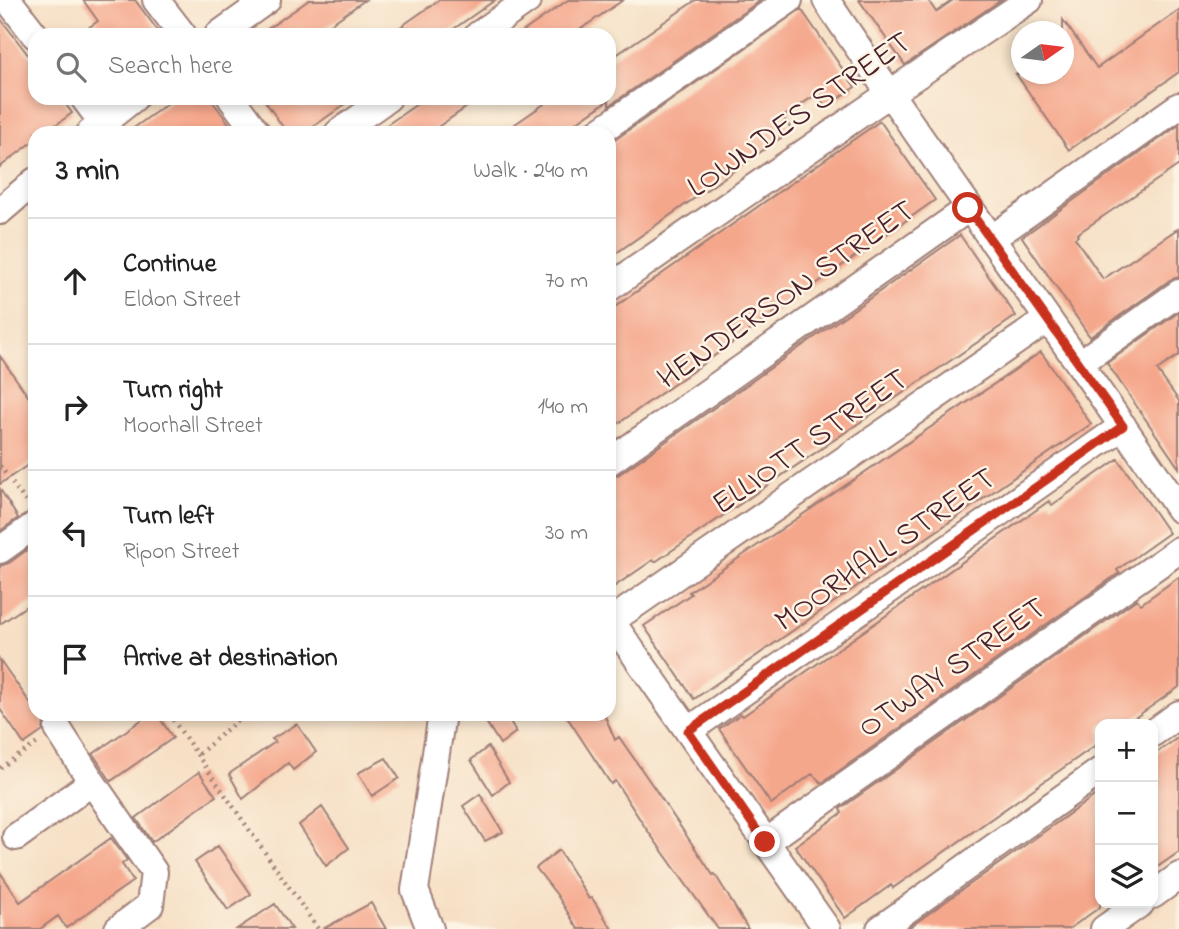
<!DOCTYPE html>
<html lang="en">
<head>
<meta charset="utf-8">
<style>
	body { margin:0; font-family:"Indie Flower",sans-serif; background:#f2f2f2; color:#222 }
	.controls { position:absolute; right:21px; bottom:21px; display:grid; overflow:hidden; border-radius:14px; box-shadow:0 4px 10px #0003 }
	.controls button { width:63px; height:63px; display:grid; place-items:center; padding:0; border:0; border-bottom:2px solid #e0e0e0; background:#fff; color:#222; font:35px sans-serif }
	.compass { position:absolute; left:1011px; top:21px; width:63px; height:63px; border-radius:50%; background:#fff; box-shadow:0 4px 10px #0003; rotate:76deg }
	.stop { position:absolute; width:21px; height:21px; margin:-16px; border:5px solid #c8321e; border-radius:50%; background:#fff }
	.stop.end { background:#c8321e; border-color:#fff; box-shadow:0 2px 7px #0008 }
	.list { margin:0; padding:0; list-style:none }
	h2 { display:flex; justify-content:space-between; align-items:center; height:91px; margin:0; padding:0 28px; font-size:30px }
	h2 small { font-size:23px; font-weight:400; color:#767676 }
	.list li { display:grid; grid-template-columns:46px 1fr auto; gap:21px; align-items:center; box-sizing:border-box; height:126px; padding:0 28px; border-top:2px solid #e0e0e0 }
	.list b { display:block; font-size:26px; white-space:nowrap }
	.list p { margin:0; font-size:23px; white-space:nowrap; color:#767676 }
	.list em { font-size:23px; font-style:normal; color:#767676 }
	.icon { flex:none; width:38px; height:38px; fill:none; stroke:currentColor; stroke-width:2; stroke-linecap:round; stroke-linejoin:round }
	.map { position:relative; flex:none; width:1179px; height:929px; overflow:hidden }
	.search { position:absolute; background:#fff; box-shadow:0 4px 10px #0003; left:28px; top:28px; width:588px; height:77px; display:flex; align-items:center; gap:18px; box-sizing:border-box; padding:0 24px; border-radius:21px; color:#767676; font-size:26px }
	.panel { position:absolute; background:#fff; box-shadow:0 4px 10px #0003; left:28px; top:126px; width:588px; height:595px; border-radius:21px }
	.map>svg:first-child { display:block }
	.building { fill:#f5a78c }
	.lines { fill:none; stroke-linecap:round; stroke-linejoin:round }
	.minor-casing { stroke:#a07f78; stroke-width:30 }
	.path { stroke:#a07f78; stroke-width:4.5; stroke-dasharray:2 5; stroke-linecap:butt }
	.minor { stroke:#fff; stroke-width:26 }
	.route { stroke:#c8321e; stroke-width:9 }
	.labels { text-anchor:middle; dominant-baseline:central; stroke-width:5; stroke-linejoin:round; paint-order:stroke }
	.street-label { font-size:32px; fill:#4a1f2b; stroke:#fcf5e5 }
</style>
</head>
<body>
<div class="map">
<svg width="1179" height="929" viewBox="0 0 1179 929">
	<rect width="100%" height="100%" fill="#fcf5e5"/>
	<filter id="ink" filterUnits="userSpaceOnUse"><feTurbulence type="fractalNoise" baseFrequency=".0143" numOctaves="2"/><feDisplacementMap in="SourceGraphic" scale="14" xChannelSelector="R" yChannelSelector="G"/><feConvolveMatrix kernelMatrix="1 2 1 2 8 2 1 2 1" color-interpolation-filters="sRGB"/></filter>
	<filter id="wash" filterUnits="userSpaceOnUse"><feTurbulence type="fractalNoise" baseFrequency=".00686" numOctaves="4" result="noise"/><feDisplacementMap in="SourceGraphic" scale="28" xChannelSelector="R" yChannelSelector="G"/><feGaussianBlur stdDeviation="1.57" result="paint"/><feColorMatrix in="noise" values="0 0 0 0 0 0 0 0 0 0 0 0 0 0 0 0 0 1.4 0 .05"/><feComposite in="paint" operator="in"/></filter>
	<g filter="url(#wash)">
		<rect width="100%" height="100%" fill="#f6dfc4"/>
		<g id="blocks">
			<!-- building -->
			<path class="building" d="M 83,0 L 135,0 L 161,35 L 78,35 L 98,21 Z
				M 309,0 L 365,0 L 315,35 L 259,35 Z
				M 439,0 L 495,0 L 445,35 L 389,35 Z
				M 568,0 L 623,0 L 572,35 L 518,35 Z
				M 696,0 L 761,0 L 609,106 L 609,100 L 561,133 L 502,133 L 553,98 L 609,98 L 609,60 Z
				M 859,0 L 928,0 L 936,12 L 953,0 L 1001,0 L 905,65 Z
				M 801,9 L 855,87 L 826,107 L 817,94 L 783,117 L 792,130 L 609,258 L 609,144 Z
				M 1179,10 L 1179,72 L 1069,150 L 1016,74 L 1063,74 L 1063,20 L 1097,68 Z
				M 0,18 L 35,64 L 35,98 L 61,98 L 72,113 L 45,133 L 35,133 L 35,140 L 0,167 Z
				M 175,98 L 210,98 L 236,133 L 127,133 Z
				M 263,98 L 354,98 L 304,133 L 287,133 Z
				M 426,98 L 480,98 L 429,133 L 375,133 Z
				M 880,121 L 935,200 L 609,430 L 609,311 Z
				M 1179,125 L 1179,165 L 1077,234 L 1078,236 L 1075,238 L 1103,279 L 1179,228 L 1179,277 L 1170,280 L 1090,337 L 1022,237 Z
				M 960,235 L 1016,316 L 655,562 L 653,560 L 609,590 L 609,478 L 618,475 Z
				M 1179,312 L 1179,355 L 1157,370 L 1179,401 L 1179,468 L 1107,363 Z
				M 1041,352 L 1091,424 L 694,699 L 644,626 L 691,594 L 689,592 Z
				M 0,356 L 35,406 L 35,460 L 0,484 Z
				M 1118,459 L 1169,533 L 1117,570 L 1119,573 L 822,783 L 812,774 L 771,804 L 719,729 L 741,714 L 743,716 L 1049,501 L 1052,505 Z
				M 0,489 L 18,518 L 0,531 Z
				M 35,544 L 35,600 L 0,624 L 0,566 L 9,563 Z
				M 1179,577 L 1179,687 L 1126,724 L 1100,724 L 1100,742 L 893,888 L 891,885 L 845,918 L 795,846 L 842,813 L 840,809 L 1137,599 L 1141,604 Z
				M 0,660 L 35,710 L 35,714 L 38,714 L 44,722 L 43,731 L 24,744 L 0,709 Z
				M 150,714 L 157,714 L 173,738 L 111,781 L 93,754 Z
				M 481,714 L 506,714 L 516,732 L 500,744 Z
				M 565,714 L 604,714 L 615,740 L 619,737 L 653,786 L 713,875 L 715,874 L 748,929 L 718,929 L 645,827 L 615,781 L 611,784 Z
				M 297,724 L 316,752 L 293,770 L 288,763 L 243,799 L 229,774 L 275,742 L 272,739 Z
				M 1179,737 L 1179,852 L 1153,870 L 1153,755 Z
				M 488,747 L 509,782 L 493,795 L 471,760 Z
				M 386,758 L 399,778 L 372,796 L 358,773 Z
				M 199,772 L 216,796 L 152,842 L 136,818 Z
				M 1100,792 L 1100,907 L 1069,929 L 907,929 Z
				M 480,794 L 503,832 L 485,841 L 463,806 Z
				M 322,807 L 349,848 L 326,866 L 299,825 Z
				M 111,838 L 127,860 L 122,864 L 133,881 L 66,928 L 58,916 L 40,929 L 0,929 L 0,872 L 20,902 Z
				M 218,846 L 251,894 L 228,910 L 195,862 Z
				M 559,850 L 589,899 L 592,898 L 612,929 L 578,929 L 557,895 L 536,868 Z
				M 371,903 L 386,929 L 323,929 Z
				M 275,904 L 292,929 L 237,929 Z"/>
		</g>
	</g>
	<g filter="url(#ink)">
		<use href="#blocks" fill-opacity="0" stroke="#a07f78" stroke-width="2"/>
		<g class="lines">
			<defs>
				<path id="minor" d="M 8,0 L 35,35
					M 156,0 L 183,35
					M 826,0 C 941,172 1064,337 1179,509
					M 218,35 L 267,0
					M 478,35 L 528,0
					M 84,98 L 110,133
					M 231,98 L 257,133
					M 90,133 L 134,98
					M 338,133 L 388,98
					M 597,133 L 789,0
					M 0,211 L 35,181
					M 991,239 L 1179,106
					M 609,288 L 889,94 L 1029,0
					M 1080,363 L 1179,293
					M 609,462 L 969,208
					M 0,550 L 35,525
					M 609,618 L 827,929
					M 611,621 L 1048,319
					M 58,729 L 92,782
					M 688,731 L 1123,426
					M 1153,733 L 1179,714
					M 16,837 L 92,782 L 154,872 L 150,905 L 118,929
					M 766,842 L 1179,550
					M 1153,895 L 1179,876
					M 430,929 L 415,890 L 442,714
					M 880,929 L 1100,771
					M 1104,929 L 1141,903"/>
			</defs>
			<!-- minor casing -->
			<use href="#minor" class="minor-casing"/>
			<!-- path -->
			<path class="path" d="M 0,466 L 26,502
				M 169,714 L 318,929
				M 199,754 L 244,714
				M 0,768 L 39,742"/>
			<!-- minor -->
			<use href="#minor" class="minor"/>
		</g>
	</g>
	<g class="lines" filter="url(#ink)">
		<!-- route -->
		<path class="route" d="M 765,842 L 688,731 L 1123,426 L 968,208"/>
	</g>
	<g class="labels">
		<!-- street labels -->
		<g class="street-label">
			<text transform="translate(800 116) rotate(-35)">LOWNDES STREET</text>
			<text transform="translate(787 296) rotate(-35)">HENDERSON STREET</text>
			<text transform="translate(811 443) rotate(-35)">ELLIOTT STREET</text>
			<text transform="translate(886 551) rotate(-35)">MOORHALL STREET</text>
			<text transform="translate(953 669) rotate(-35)">OTWAY STREET</text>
		</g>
	</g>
</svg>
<div class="controls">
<button>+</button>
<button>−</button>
<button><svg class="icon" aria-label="layers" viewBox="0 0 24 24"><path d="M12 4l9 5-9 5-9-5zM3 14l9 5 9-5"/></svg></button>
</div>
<svg class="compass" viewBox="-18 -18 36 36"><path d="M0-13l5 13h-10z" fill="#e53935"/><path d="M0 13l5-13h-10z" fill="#767676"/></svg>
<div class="stop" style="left:968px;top:208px"></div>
<div class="stop end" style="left:765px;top:842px"></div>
<div class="search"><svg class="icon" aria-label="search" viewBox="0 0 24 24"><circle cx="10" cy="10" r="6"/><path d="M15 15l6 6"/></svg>Search here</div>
<section class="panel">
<h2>3 min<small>Walk · 240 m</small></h2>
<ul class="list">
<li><svg class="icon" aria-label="ahead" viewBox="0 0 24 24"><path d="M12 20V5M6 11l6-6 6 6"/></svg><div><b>Continue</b><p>Eldon Street</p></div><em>70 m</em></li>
<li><svg class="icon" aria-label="right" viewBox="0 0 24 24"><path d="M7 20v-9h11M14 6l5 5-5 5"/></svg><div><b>Turn right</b><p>Moorhall Street</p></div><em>140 m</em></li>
<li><svg class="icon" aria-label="left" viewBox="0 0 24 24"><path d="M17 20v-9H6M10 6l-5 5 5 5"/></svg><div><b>Turn left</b><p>Ripon Street</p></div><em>30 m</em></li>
<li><svg class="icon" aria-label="arrive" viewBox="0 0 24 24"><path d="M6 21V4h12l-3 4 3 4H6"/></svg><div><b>Arrive at destination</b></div></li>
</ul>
</section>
</div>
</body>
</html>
